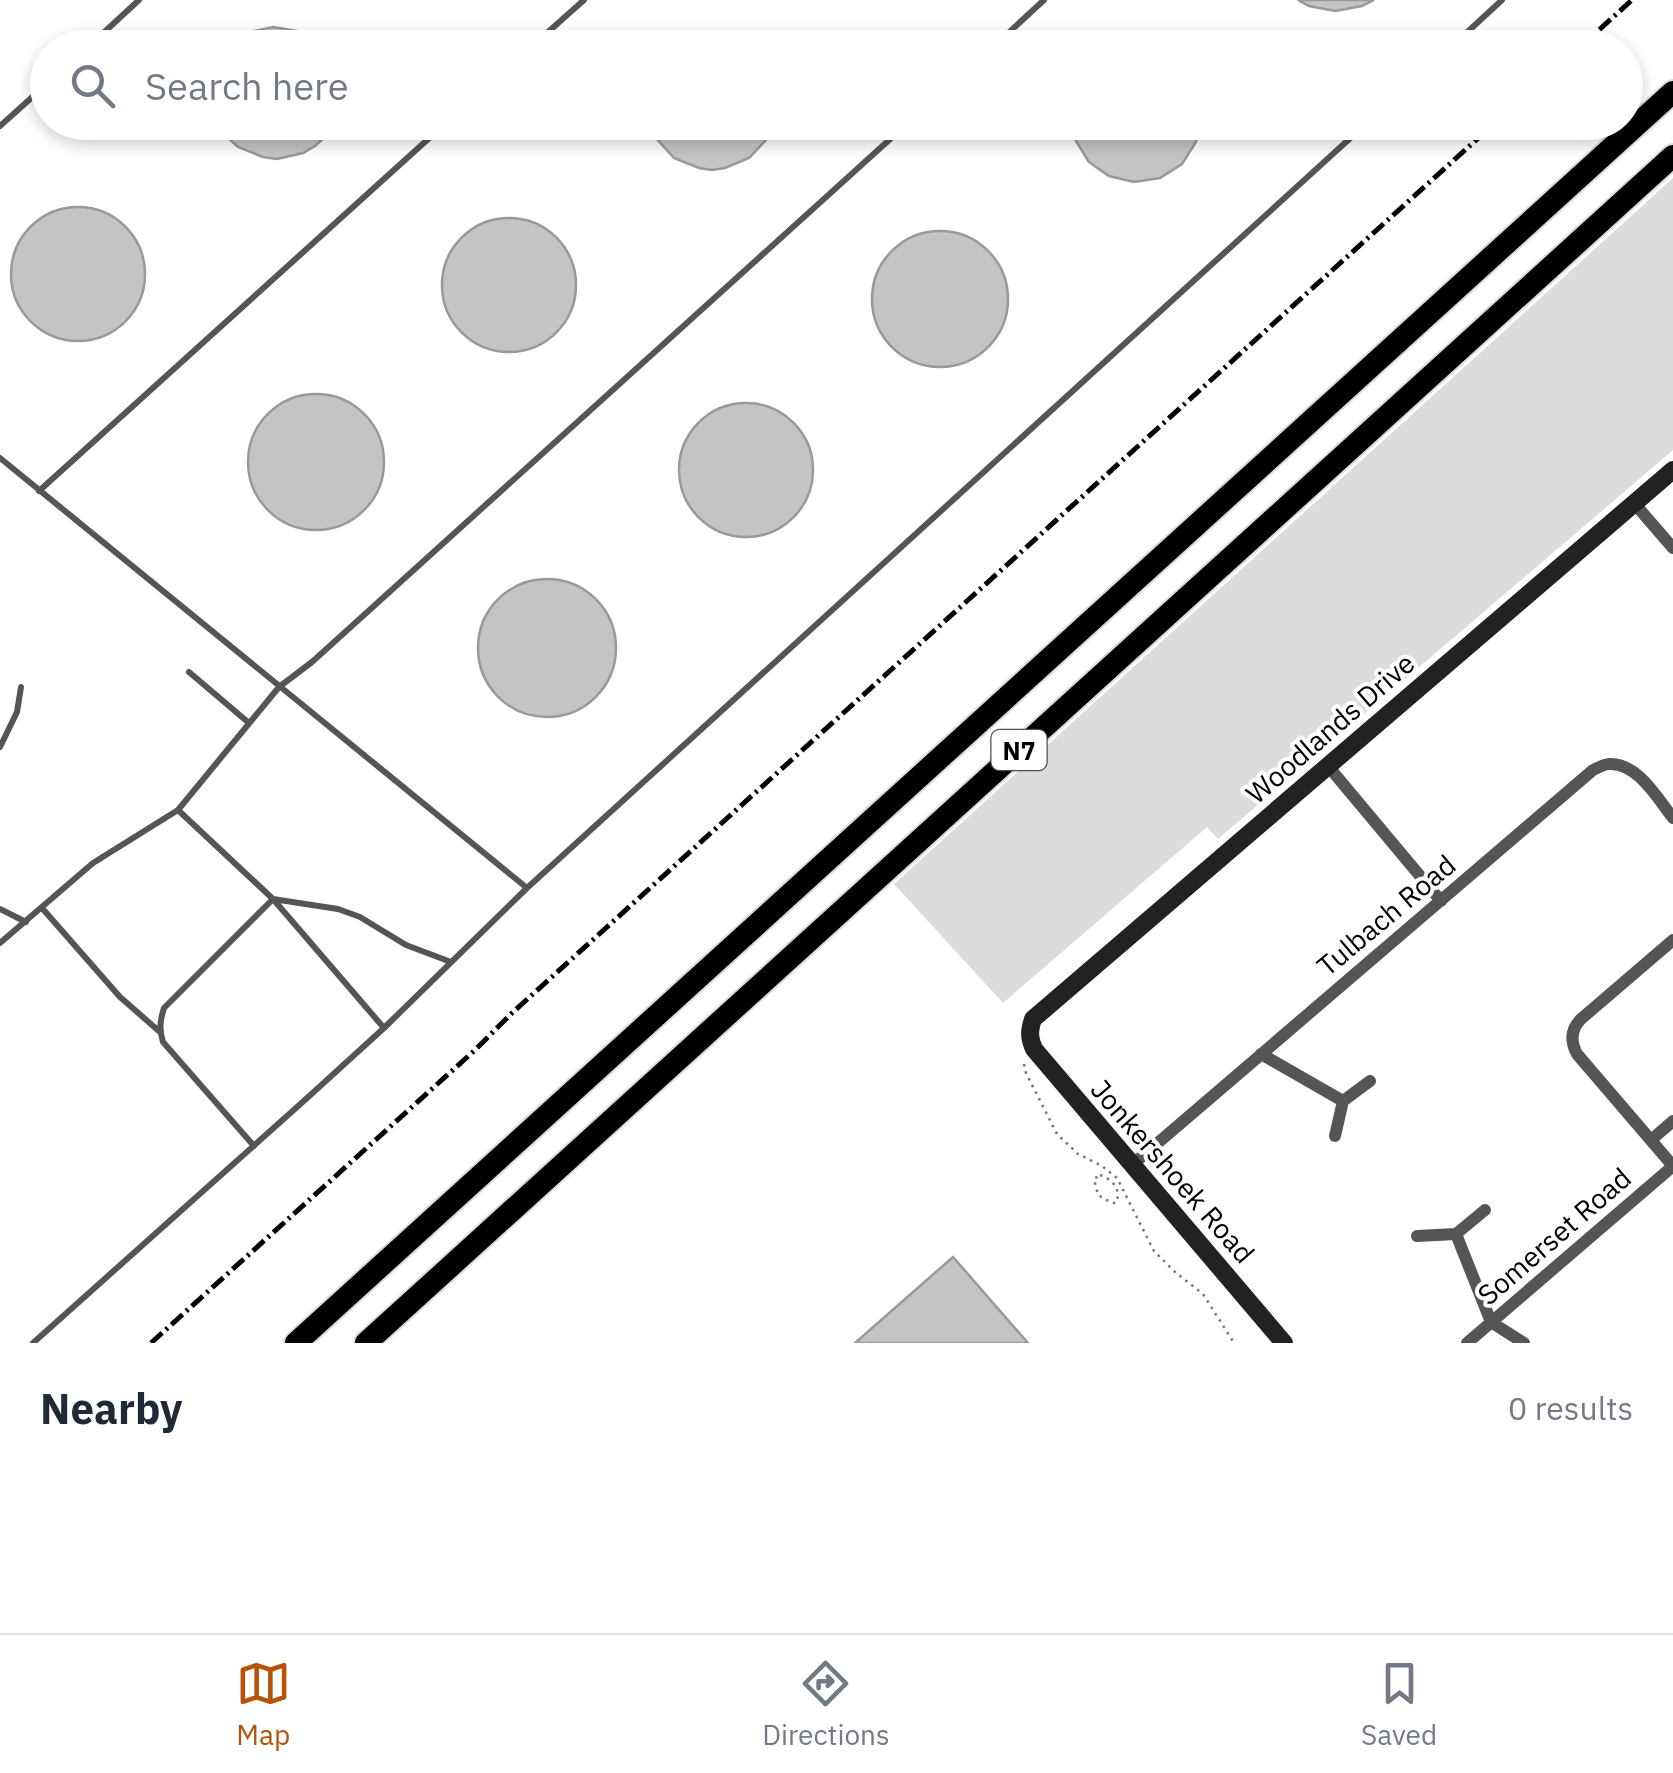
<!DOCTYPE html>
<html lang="en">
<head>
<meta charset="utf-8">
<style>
	body { margin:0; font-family:"IBM Plex Sans",sans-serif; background:#f2f2f3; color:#1f2937 }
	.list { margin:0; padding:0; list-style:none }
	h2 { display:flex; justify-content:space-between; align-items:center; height:130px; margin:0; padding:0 40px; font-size:42px }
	h2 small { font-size:32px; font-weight:400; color:#747a83 }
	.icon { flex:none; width:55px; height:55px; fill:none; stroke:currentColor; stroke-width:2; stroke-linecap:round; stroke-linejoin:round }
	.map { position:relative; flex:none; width:1673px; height:1343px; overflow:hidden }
	.search { position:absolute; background:#fff; box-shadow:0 5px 15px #0003; left:30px; right:30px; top:30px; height:110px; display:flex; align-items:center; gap:25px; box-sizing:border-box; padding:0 35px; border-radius:55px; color:#747a83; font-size:38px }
	.sheet { height:290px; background:#fff }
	nav { display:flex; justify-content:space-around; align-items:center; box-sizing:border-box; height:140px; border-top:2px solid #e0e1e3; background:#fff; font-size:28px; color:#747a83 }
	nav a { display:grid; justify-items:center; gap:5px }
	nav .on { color:#b45309 }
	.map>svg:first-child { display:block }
	.grass { fill:#dcdcdc }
	.building { fill:#c4c4c4; stroke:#999; stroke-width:2.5 }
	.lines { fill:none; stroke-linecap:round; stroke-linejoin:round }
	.highway-casing { stroke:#dbdbdb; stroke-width:26 }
	.path { stroke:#777; stroke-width:2.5; stroke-dasharray:2.5 5; stroke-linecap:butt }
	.lane { stroke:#555; stroke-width:6 }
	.street { stroke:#555; stroke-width:12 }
	.secondary { stroke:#222; stroke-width:18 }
	.highway { stroke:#000; stroke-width:22 }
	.rail { stroke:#000; stroke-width:5; stroke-dasharray:15 5 2.5 5; stroke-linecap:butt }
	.labels { text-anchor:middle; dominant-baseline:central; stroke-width:8; stroke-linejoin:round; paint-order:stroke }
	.shield { fill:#fff; stroke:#4c4c4c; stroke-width:2.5 }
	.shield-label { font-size:25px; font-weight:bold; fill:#000 }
	.street-label { font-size:28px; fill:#000; stroke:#fff }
</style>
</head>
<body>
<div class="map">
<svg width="1673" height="1343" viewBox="0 0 1673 1343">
	<rect width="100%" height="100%" fill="#fff"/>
	<!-- grass -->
	<path class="grass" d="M 1673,178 L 1673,450 L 1218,839 L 1207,827 L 1003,1003 L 894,884 Z"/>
	<!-- building -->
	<path class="building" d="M 1298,0 L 1374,0 L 1362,6 L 1335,11 L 1309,6 Z
		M 273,27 L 297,31 L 309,36 L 323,48 L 228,48 L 249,32 Z
		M 712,40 L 724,41 L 742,48 L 681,48 L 699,41 Z
		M 217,122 L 335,122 L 325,137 L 315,146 L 303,153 L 277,159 L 263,157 L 238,147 L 228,138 Z
		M 649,122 L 774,122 L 767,139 L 749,158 L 725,168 L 712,170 L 699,168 L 674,158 L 656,138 Z
		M 1072,122 L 1201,122 L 1196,142 L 1182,164 L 1160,178 L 1134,182 L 1109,176 L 1089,162 L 1076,141 Z
		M11 274a67 67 0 1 1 134 0a67 67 0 1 1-134 0Z
		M442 285a67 67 0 1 1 134 0a67 67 0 1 1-134 0Z
		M872 299a68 68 0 1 1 136 0a68 68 0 1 1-136 0Z
		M248 462a68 68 0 1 1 136 0a68 68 0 1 1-136 0Z
		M679 470a67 67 0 1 1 134 0a67 67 0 1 1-134 0Z
		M478 648a69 69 0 1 1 138 0a69 69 0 1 1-138 0Z
		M 953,1257 L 1028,1343 L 855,1343 Z"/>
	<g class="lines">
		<defs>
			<path id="highway" d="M 296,1343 L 1673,92
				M 366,1343 L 1673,156"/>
		</defs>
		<!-- highway casing -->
		<use href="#highway" class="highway-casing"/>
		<!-- path -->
		<path class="path" d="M 1024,1064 L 1026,1073 L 1057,1134 L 1078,1154 L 1102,1166 L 1117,1178 L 1154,1251 L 1175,1272 L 1203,1294 L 1234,1343
			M 1100,1175 C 1112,1179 1122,1189 1116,1203 L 1112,1203 L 1098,1195 L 1094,1179 Z"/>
		<!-- lane -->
		<path class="lane" d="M 87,48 L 139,0
			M 530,48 L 584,0
			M 992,48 L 1044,0
			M 1450,48 L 1502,0
			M 0,126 L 48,83
			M 0,458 L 527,888
			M 39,491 L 447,122
			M 189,672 L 249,723
			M 0,747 L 17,712 L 21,687
			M 178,810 L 273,899 L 384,1028
			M 42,908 L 120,997 L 160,1032
			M 0,909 L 26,922
			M 0,943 L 93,863 L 178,810 L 279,687 L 312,662 L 909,122
			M 254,1146 L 163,1042 C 159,1029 160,1021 164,1008 L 273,899 L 338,909 L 360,917 L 406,945 L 451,962
			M 33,1343 L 306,1099 L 384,1028 L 527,888 L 1368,122"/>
		<!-- street -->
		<path class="street" d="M 1634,503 L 1673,548
			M 1328,766 L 1441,901
			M 1261,1054 L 1343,1101 L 1370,1081
			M 1335,1136 L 1343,1101
			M 1651,1140 L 1673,1121
			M 1132,1165 L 1593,770 C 1597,768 1605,764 1609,764 C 1637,762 1658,799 1673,818
			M 1456,1234 L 1491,1322 L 1524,1343
			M 1417,1236 L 1456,1234 L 1485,1210
			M 1467,1343 L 1673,1166 L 1577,1054 C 1570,1041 1571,1029 1581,1019 L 1673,940"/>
		<!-- secondary -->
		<path class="secondary" d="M 1284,1343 L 1034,1049 C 1029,1038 1029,1031 1033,1019 L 1673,470"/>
		<!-- highway -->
		<use href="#highway" class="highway"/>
		<!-- rail -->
		<path class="rail" d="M 1579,48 L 1632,0
			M 151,1343 L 475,1050 L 512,1013 L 1496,122"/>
	</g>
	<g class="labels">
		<!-- shield labels -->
		<rect class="shield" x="991.5" y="730" width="55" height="40" rx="8"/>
		<g class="shield-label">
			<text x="1019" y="750">N7</text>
		</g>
		<!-- street labels -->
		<g class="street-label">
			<text transform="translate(1330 728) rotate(-41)">Woodlands Drive</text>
			<text transform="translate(1386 915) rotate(-40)">Tulbach Road</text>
			<text transform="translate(1173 1171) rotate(49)">Jonkershoek Road</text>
			<text transform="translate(1554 1236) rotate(-41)">Somerset Road</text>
		</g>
	</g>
</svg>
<div class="search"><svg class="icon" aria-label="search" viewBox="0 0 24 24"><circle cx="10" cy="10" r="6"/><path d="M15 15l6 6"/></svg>Search here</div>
</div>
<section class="sheet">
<h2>Nearby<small>0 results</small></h2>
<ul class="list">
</ul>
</section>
<nav>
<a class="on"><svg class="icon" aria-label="map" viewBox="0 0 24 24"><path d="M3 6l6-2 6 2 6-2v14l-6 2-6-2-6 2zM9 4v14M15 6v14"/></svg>Map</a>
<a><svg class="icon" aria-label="directions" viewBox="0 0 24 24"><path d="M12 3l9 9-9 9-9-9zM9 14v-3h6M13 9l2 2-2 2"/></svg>Directions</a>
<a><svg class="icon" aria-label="saved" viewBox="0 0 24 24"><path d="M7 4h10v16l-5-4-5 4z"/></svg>Saved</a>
</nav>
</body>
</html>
